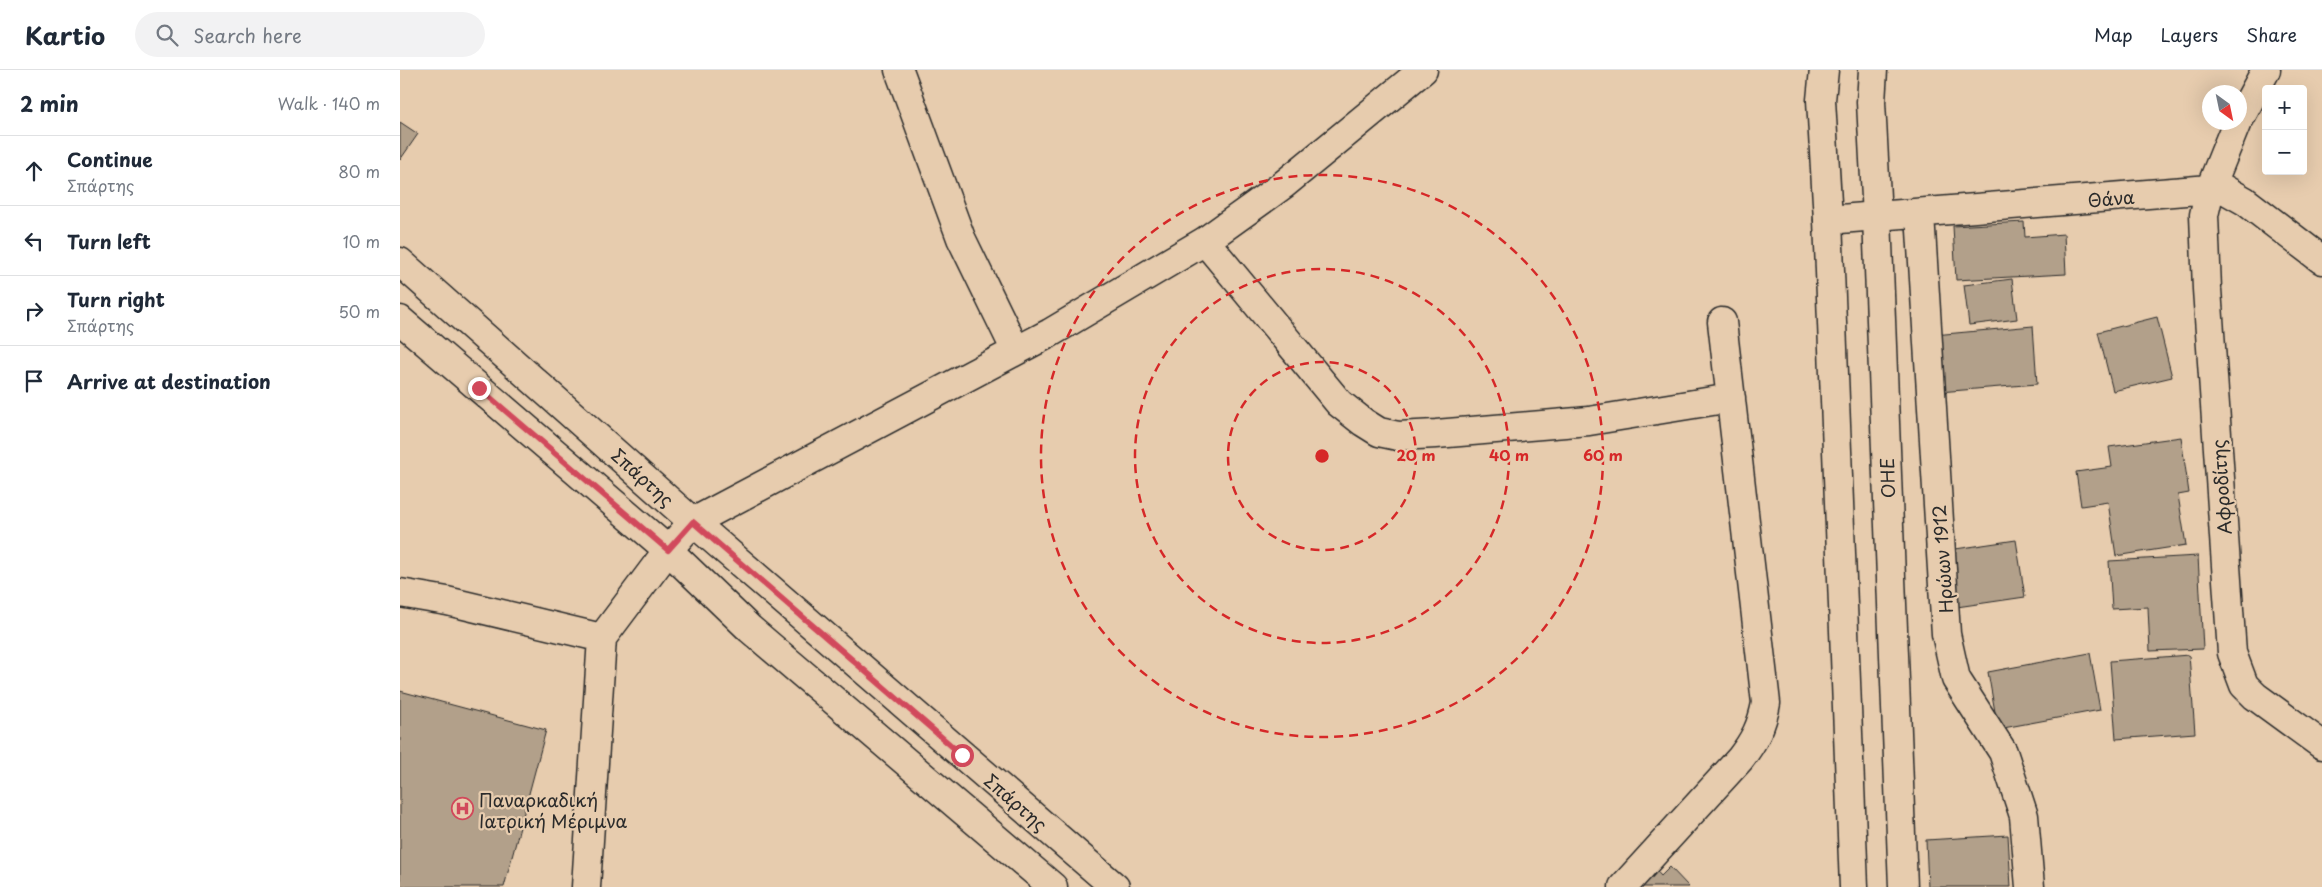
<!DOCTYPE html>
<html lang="en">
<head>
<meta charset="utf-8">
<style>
	body { margin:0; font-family:"Playpen Sans",sans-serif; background:#f2f2f3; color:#1f2937 }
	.controls { position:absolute; right:15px; top:15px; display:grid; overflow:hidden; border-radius:5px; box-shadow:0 5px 20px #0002 }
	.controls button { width:45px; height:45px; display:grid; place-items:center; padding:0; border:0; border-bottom:1px solid #e0e1e3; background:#fff; color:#1f2937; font:25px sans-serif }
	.compass { position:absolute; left:1802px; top:15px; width:45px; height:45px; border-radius:50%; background:#fff; box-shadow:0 5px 20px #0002; rotate:147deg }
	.stop { position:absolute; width:15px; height:15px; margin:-11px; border:4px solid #d1495b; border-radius:50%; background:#fff }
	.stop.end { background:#d1495b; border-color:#fff; box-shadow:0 1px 5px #0008 }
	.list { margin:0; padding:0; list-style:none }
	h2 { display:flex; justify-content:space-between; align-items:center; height:65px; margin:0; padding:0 20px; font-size:21px }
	h2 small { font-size:16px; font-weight:400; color:#747a83 }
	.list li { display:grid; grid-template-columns:32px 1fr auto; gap:15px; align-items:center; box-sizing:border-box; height:70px; padding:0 20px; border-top:1px solid #e0e1e3 }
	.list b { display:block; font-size:19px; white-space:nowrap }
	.list p { margin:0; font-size:16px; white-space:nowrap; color:#747a83 }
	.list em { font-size:16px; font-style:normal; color:#747a83 }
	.icon { flex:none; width:28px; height:28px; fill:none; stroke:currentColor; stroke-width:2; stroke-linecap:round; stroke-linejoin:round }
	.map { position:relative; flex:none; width:1922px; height:817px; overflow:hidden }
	header { display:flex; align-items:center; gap:30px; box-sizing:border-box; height:70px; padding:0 25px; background:#fff; border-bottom:1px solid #e0e1e3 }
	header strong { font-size:24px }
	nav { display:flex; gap:28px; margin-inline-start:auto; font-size:18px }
	.search { width:350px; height:45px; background:#f2f2f3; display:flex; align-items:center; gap:12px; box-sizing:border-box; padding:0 18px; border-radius:28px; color:#747a83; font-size:19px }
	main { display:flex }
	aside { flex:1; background:#fff }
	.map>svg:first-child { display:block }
	.building { fill:#b2a08a; stroke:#2b2b2b }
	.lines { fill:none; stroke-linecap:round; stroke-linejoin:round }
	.street-casing { stroke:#2b2b2b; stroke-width:31 }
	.primary-casing { stroke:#2b2b2b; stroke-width:31 }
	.street { stroke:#e7ccae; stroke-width:28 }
	.primary { stroke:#e7ccae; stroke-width:28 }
	.route { stroke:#d1495b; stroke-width:6 }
	.ring { fill:none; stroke:#d62828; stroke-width:2.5; stroke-dasharray:9 6 }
	.labels { text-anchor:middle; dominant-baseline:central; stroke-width:4.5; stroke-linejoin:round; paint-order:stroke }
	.street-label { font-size:18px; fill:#2b2b2b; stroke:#e7ccae }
	.poi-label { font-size:18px; fill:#2b2b2b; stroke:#e7ccae; text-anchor:start }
	.centre { fill:#d62828; stroke:#e7ccae; stroke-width:2.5 }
	.ring-label { font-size:15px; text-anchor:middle; font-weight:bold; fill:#d62828; stroke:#e7ccae; stroke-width:4.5; stroke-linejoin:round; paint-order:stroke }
</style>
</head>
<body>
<header>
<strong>Kartio</strong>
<div class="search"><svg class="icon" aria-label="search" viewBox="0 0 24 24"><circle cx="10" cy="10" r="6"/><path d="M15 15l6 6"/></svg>Search here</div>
<nav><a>Map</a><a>Layers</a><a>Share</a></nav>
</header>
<main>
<aside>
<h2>2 min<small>Walk · 140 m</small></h2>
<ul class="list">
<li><svg class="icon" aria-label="ahead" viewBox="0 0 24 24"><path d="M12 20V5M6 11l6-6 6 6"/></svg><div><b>Continue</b><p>Σπάρτης</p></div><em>80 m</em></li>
<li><svg class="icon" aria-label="left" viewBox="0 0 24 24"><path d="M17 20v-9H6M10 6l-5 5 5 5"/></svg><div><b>Turn left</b></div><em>10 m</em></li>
<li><svg class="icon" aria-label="right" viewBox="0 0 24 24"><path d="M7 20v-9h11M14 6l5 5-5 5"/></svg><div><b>Turn right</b><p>Σπάρτης</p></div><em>50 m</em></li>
<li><svg class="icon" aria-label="arrive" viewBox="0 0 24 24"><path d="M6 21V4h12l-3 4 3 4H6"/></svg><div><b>Arrive at destination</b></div></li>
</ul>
</aside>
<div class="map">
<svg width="1922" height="817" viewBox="0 0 1922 817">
	<rect width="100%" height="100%" fill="#e7ccae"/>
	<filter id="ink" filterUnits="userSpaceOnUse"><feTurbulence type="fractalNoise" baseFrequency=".02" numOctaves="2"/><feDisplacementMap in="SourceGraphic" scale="10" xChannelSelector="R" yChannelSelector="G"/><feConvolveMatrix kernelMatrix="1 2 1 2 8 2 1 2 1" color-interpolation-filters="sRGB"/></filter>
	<g filter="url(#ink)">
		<!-- building -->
		<path class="building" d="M 0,52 L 18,64 L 0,90 Z
			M 1624,152 L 1625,167 L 1664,164 L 1666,204 L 1556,210 L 1553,156 Z
			M 1612,209 L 1617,249 L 1569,255 L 1564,215 Z
			M 1757,247 L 1772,307 L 1713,321 L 1698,262 Z
			M 1633,256 L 1637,314 L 1539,322 L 1534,265 Z
			M 1781,367 L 1789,423 L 1778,425 L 1786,475 L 1716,486 L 1708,432 L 1681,436 L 1676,402 L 1712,397 L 1709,377 Z
			M 1616,470 L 1625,527 L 1550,538 L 1542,481 Z
			M 1798,486 L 1803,579 L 1750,581 L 1748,537 L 1712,539 L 1709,491 Z
			M 1690,583 L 1700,640 L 1598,659 L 1588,602 Z
			M 1789,585 L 1795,663 L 1716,669 L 1710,591 Z
			M 0,621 L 146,660 L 104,817 L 0,817 Z
			M 1608,765 L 1611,817 L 1528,817 L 1526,770 Z
			M 1270,797 L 1289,817 L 1234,817 L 1254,798 L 1261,806 Z"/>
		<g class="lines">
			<defs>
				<path id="street" d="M 499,0 L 561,168 L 616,281
					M 1840,48 L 1866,0
					M 1837,52 L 1810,119 L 1804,145 L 1807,219 L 1832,583 L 1844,615 L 1855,626 L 1922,675
					M 1520,144 L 1546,564 L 1556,609 L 1603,682 L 1624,746 L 1630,817
					M 1428,150 L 1822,118 L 1845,131 L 1922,190
					M 805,171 L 939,333 L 963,352 L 979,362 L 998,366 L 1036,364 L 1189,351 L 1331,328
					M 0,523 L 47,531 L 202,568
					M 186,817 L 202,568 L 268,480 L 293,452 L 650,263 L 805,171 L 883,115 L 1023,0
					M 1223,817 L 1340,689 C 1354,671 1362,656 1366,633 L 1322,252"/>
				<path id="primary" d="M 1424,0 L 1421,30 L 1428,150 L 1454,817
					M 1473,0 L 1471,32 L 1477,147 L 1503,817
					M 0,192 L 293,452 L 715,817
					M 0,250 L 268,480 L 350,559 L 653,817"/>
			</defs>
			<!-- street casing -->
			<use href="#street" class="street-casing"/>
			<!-- primary casing -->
			<use href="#primary" class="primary-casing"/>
			<!-- street -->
			<use href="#street" class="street"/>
			<!-- primary -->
			<use href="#primary" class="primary"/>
		</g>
	</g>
	<g class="lines" filter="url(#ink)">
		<!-- route -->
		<path class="route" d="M 79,318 L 268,480 L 293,452 L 562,685"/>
	</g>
	<!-- distance rings -->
	<g class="ring">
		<circle cx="922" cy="386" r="94"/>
		<circle cx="922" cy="386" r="187"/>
		<circle cx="922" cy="386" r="281"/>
	</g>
	<!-- icons -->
	<defs>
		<symbol id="hospital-ring" viewBox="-11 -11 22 22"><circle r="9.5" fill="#e7ccae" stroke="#d1495b" stroke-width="1.5"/><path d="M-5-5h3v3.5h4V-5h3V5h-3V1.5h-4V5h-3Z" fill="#d1495b"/></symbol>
	</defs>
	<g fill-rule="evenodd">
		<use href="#hospital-ring" x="50" y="726" width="25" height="25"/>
	</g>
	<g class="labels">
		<!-- street labels -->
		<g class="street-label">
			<text transform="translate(1711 128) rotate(-5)">Θάνα</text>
			<text transform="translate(243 407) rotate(42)">Σπάρτης</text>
			<text transform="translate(1487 408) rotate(-92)">ΟΗΕ</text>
			<text transform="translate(1821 417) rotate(-94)">Αφροδίτης</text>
			<text transform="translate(1542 489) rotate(-94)">Ηρώων 1912</text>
			<text transform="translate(616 732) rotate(41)">Σπάρτης</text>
		</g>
		<!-- poi labels -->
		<g class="poi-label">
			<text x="79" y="729">Παναρκαδική<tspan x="79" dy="21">Ιατρική Μέριμνα</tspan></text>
		</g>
	</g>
	<circle cx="922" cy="386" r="8" class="centre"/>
	<g class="ring-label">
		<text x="1016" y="391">20 m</text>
		<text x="1109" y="391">40 m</text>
		<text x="1203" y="391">60 m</text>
	</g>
</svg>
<div class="controls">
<button>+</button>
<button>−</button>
</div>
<svg class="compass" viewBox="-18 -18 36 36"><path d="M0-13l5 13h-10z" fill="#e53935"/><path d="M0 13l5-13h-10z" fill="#747a83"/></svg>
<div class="stop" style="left:562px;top:685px"></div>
<div class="stop end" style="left:79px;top:318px"></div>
</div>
</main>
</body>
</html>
